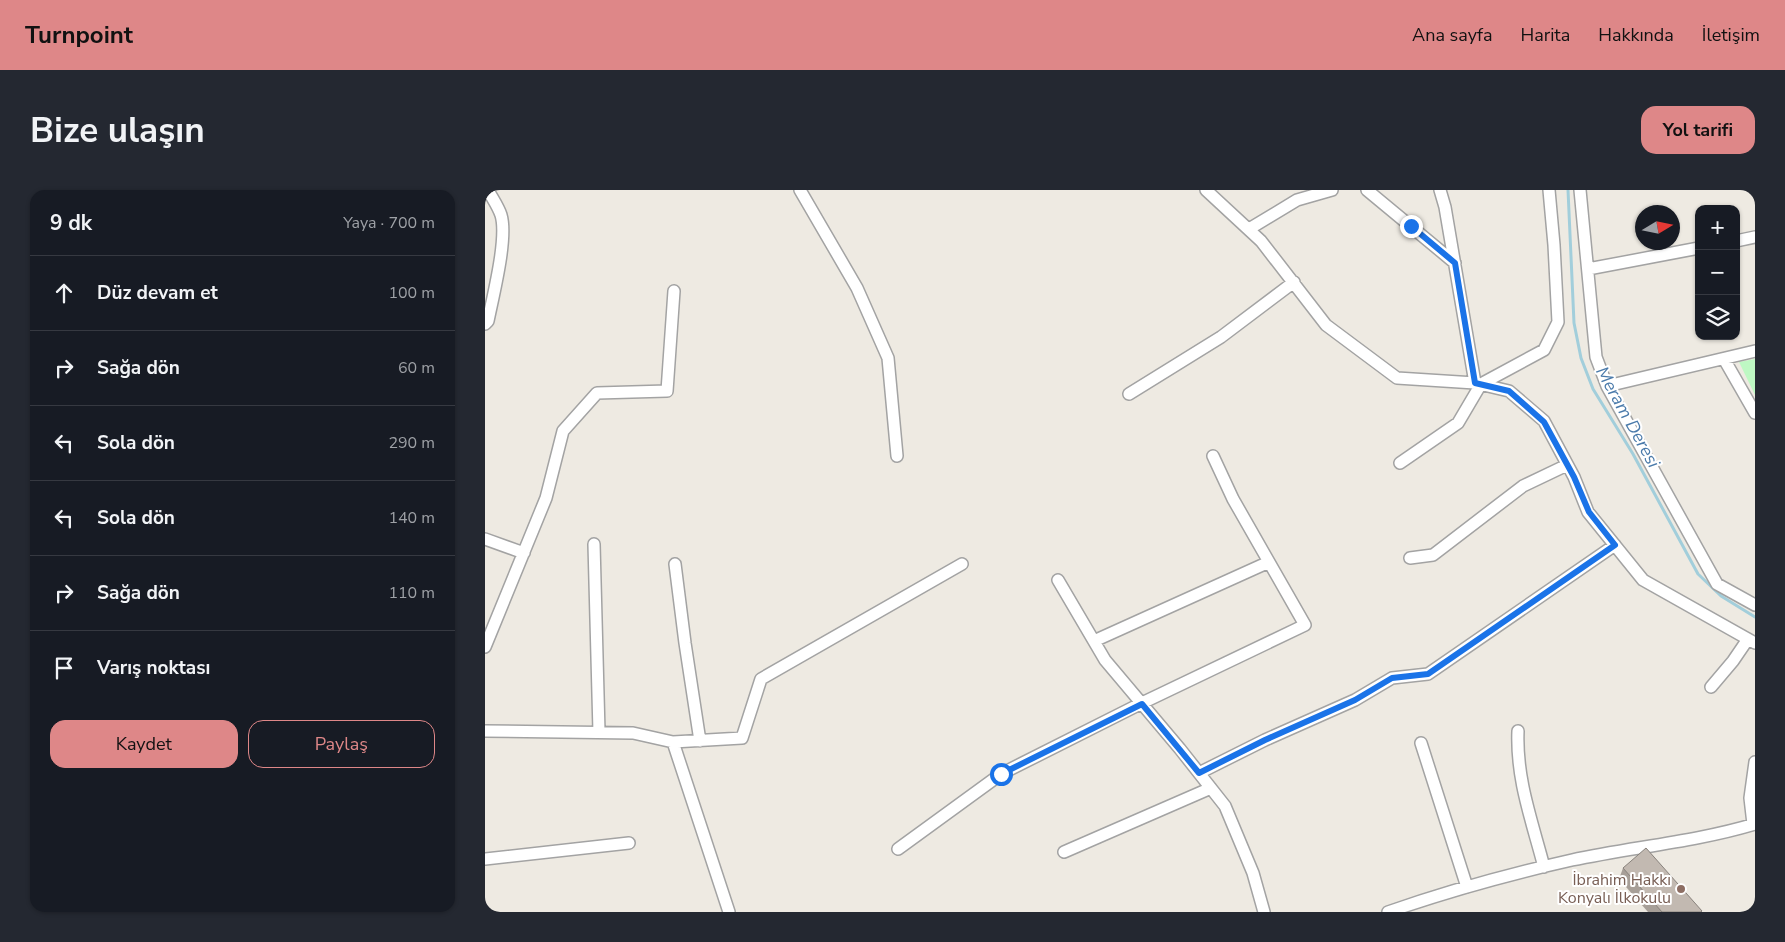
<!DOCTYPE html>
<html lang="tr">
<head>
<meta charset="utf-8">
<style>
	body { margin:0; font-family:"Nunito Sans",sans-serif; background:#242831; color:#f1f3f6 }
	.controls { position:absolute; right:15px; top:15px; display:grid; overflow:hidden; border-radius:10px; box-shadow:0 1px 4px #0004 }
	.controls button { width:45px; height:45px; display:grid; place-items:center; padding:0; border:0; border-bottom:1px solid #363941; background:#171b24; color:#f1f3f6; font:25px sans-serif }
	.compass { position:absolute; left:1150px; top:15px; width:45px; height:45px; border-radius:50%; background:#171b24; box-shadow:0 1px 4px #0004; rotate:80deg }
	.stop { position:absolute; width:15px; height:15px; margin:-11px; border:4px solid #1a73e8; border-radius:50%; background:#fff }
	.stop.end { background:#1a73e8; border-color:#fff; box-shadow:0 1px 5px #0008 }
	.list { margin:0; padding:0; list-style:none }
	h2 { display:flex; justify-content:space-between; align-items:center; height:65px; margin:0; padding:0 20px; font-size:21px }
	h2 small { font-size:16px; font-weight:400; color:#9ea1a6 }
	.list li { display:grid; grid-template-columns:32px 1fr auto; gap:15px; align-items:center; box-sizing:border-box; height:75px; padding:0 20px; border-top:1px solid #363941 }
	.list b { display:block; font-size:19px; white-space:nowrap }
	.list em { font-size:16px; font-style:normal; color:#9ea1a6 }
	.actions { display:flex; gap:10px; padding:15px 20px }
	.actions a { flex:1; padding:11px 0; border:1px solid #de8788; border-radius:15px; text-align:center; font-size:18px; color:#de8788 }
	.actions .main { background:#de8788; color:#111 }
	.icon { flex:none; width:28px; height:28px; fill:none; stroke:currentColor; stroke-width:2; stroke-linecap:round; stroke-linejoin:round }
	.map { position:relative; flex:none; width:1270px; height:722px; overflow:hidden; border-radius:15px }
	header { display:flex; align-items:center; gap:30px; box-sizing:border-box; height:70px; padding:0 25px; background:#de8788; color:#111 }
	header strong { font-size:24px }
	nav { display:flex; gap:28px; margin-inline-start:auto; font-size:18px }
	.intro { display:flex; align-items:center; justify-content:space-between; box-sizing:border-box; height:120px; padding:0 30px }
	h1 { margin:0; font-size:35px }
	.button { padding:12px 22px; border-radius:15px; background:#de8788; color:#111; font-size:18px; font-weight:700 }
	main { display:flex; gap:30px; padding:0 30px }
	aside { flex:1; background:#171b24; border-radius:15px; box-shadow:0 1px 4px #0004 }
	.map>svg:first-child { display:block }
	.park { fill:#bef8c3 }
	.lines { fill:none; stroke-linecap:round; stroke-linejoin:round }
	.stream { stroke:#a2cedb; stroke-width:3 }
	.minor-casing { stroke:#a3a3a3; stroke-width:14 }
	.minor { stroke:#fff; stroke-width:11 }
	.wall { fill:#a79f98 }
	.building { fill:#c2b9b1; stroke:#88827c }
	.route { stroke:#1a73e8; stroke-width:6 }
	.education-dot { fill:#8d6e63; stroke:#fff; stroke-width:2 }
	.labels { text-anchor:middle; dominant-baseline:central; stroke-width:4; stroke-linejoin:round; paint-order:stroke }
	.education-label { font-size:16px; fill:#785e54; stroke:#fff; text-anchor:end }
	.water-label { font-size:18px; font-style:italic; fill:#4a7aaa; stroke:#fff }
</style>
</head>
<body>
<header>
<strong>Turnpoint</strong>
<nav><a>Ana sayfa</a><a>Harita</a><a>Hakkında</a><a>İletişim</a></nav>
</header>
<div class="intro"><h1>Bize ulaşın</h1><a class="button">Yol tarifi</a></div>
<main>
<aside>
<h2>9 dk<small>Yaya · 700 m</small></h2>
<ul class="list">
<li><svg class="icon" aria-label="ahead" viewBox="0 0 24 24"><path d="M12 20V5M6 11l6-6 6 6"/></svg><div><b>Düz devam et</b></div><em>100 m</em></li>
<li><svg class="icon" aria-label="right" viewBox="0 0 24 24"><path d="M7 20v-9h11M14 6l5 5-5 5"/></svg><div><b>Sağa dön</b></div><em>60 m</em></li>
<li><svg class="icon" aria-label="left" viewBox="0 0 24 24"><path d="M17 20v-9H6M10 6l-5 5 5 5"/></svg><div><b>Sola dön</b></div><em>290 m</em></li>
<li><svg class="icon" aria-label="left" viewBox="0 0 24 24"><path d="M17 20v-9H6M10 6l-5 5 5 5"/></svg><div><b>Sola dön</b></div><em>140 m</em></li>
<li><svg class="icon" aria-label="right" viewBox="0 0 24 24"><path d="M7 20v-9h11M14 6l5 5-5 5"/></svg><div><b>Sağa dön</b></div><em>110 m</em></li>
<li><svg class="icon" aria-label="arrive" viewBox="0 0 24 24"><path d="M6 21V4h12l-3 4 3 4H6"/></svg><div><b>Varış noktası</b></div></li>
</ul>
<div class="actions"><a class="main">Kaydet</a><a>Paylaş</a></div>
</aside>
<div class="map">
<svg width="1270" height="722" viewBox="0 0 1270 722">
	<rect width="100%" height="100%" fill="#eeeae2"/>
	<!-- park -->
	<path class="park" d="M 1270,169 L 1270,205 L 1254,172 Z"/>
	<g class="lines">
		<!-- stream -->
		<path class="stream" d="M 1083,0 L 1089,133 L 1096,168 L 1108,199 L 1148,264 L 1213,384 L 1236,406 L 1270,427"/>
		<defs>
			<path id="minor" d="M 315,0 L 372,98 L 403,168 L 412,266
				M 721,0 L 776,51 L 841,135 L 912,188 L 990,193 L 1024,201 L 1059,231 L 1089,287 L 1103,322 L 1158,390 L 1270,453
				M 882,0 L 970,73
				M 955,0 L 960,17 L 990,193
				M 1095,0 L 1111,167 L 1122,196 L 1232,394 L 1270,415
				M 764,39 L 812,10 L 847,0
				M 1251,51 L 1270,47
				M 1103,79 L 1214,58
				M 0,134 L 3,131 C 8,106 23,48 16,25 C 13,16 7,8 3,0
				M 1239,169 L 1270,223
				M 1122,196 L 1270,161
				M 644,204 L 736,147 L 809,92
				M 915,273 L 973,233 L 996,194 L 1059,160 L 1073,132 L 1069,55 L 1064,0
				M 0,349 L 39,363
				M 109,354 L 114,542
				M 925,368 L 948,365 L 1038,296 L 1082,275
				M 190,374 L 200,453 L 215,551
				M 573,390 L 620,470 L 695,559 L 740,616 L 768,683 L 779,722
				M 609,451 L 784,372
				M 0,457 L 61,308 L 78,241 L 112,203 L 182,201 L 189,101
				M 1226,497 L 1248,471 L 1263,449
				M 0,541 L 148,543 L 188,552 L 244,722
				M 1033,541 C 1031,589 1047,631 1059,677
				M 188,552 L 257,548 L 276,489 L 477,374
				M 936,553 L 982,697
				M 714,583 L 780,550 L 870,510 L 907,488 L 943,484 L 1130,355
				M 1268,634 L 1265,608 L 1270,572
				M 413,659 L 516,584 L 657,513 L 820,435 L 748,309 L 728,266
				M 579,662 L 726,598
				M 0,669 L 144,653
				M 903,722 C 963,701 1025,684 1087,670 C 1148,657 1210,652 1270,634"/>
		</defs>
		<!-- minor casing -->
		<use href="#minor" class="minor-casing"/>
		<!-- minor -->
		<use href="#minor" class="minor"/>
	</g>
	<!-- wall -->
	<path class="wall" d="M 1138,678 L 1217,721 L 1216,722 L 1163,722 L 1134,689 Z"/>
	<!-- building -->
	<path class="building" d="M 1161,658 L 1217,721 L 1216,722 L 1177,722 L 1138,678 Z"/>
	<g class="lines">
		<!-- route -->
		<path class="route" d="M 516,584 L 657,514 L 714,583 L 780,550 L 870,510 L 907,488 L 943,484 L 1130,355 L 1104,322 L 1089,287 L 1059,232 L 1024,201 L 990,193 L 970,73 L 926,36"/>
	</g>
	<!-- markers -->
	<circle class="education-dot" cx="1196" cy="699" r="5"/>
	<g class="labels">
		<!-- education labels -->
		<g class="education-label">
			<text x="1186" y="690">İbrahim Hakkı<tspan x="1186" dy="18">Konyalı İlkokulu</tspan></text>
		</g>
		<!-- water labels -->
		<g class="water-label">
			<text transform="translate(1143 227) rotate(61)">Meram Deresi</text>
		</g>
	</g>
</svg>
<div class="controls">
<button>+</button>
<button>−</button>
<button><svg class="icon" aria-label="layers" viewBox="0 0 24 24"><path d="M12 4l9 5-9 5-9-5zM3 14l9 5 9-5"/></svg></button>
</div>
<svg class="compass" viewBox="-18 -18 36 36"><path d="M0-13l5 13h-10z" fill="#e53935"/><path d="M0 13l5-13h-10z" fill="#9ea1a6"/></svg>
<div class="stop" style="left:516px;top:584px"></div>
<div class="stop end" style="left:926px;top:36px"></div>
</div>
</main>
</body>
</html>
